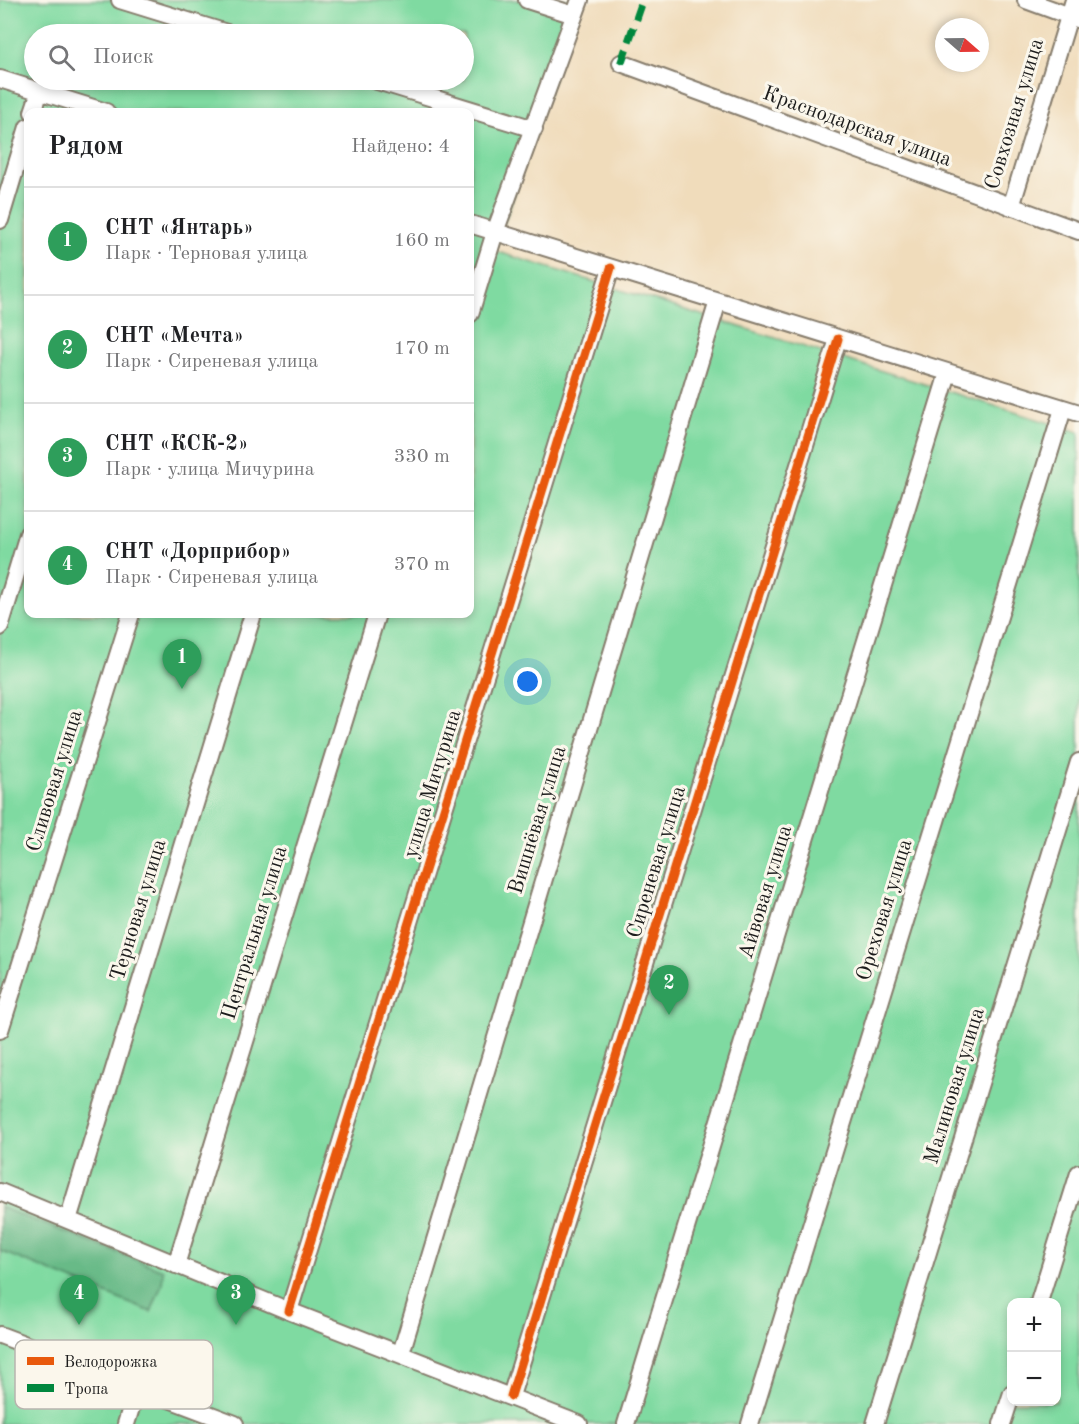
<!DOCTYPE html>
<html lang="ru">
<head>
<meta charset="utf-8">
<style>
	body { margin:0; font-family:"Old Standard TT",serif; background:#f6f6f6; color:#202124 }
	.controls { position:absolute; right:18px; bottom:18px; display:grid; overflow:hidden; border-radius:12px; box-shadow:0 3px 9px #0003 }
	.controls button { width:54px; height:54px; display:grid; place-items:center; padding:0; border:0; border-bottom:2px solid #e0e0e0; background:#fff; color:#202124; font:30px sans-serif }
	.compass { position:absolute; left:935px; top:18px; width:54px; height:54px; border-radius:50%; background:#fff; box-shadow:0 3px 9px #0003; rotate:110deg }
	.you { position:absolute; left:528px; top:682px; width:21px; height:21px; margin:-15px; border:4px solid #fff; border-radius:50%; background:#1a73e8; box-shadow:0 0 0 9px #1a73e833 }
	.badge { display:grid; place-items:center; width:39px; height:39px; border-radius:50%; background:#0b8043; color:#fff; font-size:20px; font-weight:700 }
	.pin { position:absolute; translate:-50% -50px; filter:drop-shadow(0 2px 3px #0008) }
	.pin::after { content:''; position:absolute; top:32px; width:21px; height:18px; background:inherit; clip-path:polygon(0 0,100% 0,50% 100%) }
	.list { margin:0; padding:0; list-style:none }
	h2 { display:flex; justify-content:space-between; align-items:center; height:78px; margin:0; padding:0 24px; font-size:26px }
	h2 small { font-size:20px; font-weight:400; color:#757577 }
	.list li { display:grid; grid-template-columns:39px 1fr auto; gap:18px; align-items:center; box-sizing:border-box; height:108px; padding:0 24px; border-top:2px solid #e0e0e0 }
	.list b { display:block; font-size:22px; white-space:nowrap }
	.list p { margin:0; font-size:20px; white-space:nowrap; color:#757577 }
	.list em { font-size:20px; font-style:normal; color:#757577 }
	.icon { flex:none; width:33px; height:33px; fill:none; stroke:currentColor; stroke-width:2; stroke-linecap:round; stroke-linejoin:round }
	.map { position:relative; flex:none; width:1079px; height:1424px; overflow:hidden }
	.search { position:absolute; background:#fff; box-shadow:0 3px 9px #0003; left:24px; top:24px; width:450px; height:66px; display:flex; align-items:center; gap:15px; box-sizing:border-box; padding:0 21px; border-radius:33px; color:#757577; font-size:22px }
	.panel { position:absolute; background:#fff; box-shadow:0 3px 9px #0003; left:24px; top:108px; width:450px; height:510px; border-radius:12px }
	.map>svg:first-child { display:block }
	.green { fill:#7fdaa1; stroke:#4e7b5e; stroke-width:1.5; fill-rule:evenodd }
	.forest { fill:#67ba87; stroke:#426b52; stroke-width:1.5 }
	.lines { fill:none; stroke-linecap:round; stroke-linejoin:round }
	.minor-casing { stroke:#867c6c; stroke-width:20 }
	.minor { stroke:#fff; stroke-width:16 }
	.quiet { stroke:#00873e; stroke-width:8; stroke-dasharray:15 8; stroke-linecap:butt }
	.cycleway-casing { stroke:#fbf7ec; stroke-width:13 }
	.cycleway { stroke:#e8590c; stroke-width:9 }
	.labels { text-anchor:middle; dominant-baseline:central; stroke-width:6; stroke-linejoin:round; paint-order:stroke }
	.street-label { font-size:21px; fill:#1c1c1c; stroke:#fbf7ec }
	.key { fill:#fbf7ec; stroke:#b8b5ae; stroke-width:1.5 }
	.key-label { font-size:16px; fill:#1c1c1c }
</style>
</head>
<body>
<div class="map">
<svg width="1079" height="1424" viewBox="0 0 1079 1424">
	<rect width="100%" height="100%" fill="#fbf7ec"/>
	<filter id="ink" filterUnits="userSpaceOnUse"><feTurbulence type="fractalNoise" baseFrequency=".0167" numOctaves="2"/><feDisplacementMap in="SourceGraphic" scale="12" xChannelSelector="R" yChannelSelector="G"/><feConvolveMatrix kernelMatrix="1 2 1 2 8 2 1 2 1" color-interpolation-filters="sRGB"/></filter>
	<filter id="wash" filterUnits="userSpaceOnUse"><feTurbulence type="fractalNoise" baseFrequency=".008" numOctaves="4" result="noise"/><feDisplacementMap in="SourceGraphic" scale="24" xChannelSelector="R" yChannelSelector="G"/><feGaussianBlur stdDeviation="1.35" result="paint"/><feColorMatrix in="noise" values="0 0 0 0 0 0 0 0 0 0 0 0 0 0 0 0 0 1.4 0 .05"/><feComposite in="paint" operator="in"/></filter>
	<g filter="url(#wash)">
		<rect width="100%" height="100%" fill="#f0dcbb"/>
		<!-- green -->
		<path class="green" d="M 0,0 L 580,0 L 495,251 L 1079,432 L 1079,1424 L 0,1424 ZM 34,34 L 464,34 L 464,80 L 34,80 ZM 28,112 L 470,112 L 470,614 L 28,614 ZM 1012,1302 L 1056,1302 L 1056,1402 L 1012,1402 Z"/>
		<!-- forest -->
		<path class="forest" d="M 0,1207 L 163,1270 L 162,1284 L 151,1312 L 0,1251 Z"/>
	</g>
	<g filter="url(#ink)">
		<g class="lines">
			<defs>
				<path id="minor" d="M 120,0 L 230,34
					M 527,0 L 574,15
					M 1026,0 L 1078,19
					M 621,63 L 1079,231
					M 0,79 L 106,112
					M 374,80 L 534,129
					M 33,112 L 40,91
					M 1011,207 L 1074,0
					M 0,220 L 28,127
					M 470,224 L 1079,413
					M 470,314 L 495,232 L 580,0
					M 0,627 L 28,534
					M 0,1030 L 131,614
					M 0,1192 L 289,1311 L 579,1424
					M 68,1220 L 253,614
					M 176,1265 L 377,614
					M 1039,1302 L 1079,1173
					M 289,1311 L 611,268
					M 0,1335 L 235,1424
					M 401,1353 L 718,301
					M 511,1396 L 838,339
					M 126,1424 L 138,1385
					M 626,1424 L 948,373
					M 750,1424 L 1063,409
					M 875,1424 L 1079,762
					M 1002,1424 L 1012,1393"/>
			</defs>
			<!-- minor casing -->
			<use href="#minor" class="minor-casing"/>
			<!-- minor -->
			<use href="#minor" class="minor"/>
			<!-- quiet -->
			<path class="quiet" d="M 621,63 L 643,0"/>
			<defs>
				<path id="cycleway" d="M 289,1311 L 611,268
					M 511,1396 L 838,339"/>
			</defs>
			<!-- cycleway casing -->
			<use href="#cycleway" class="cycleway-casing"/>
			<!-- cycleway -->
			<use href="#cycleway" class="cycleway"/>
		</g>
	</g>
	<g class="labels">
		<!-- street labels -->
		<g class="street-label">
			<text transform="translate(1015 114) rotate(-73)">Совхозная улица</text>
			<text transform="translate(857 127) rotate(20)">Краснодарская улица</text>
			<text transform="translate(55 781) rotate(-73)">Сливовая улица</text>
			<text transform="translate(433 784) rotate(-73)">улица Мичурина</text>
			<text transform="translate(538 820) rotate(-73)">Вишнёвая улица</text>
			<text transform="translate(657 862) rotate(-73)">Сиреневая улица</text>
			<text transform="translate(766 892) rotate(-73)">Айвовая улица</text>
			<text transform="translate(139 910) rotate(-73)">Терновая улица</text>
			<text transform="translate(885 910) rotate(-73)">Ореховая улица</text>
			<text transform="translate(255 933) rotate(-73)">Центральная улица</text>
			<text transform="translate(955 1086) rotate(-73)">Малиновая улица</text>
		</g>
	</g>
	<!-- legend -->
	<rect x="15" y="1340" width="198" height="69" rx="9" class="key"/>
	<rect x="27" y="1357" width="27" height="8" fill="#e8590c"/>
	<rect x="27" y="1384" width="27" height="8" fill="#00873e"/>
	<g class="key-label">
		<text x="64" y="1367">Велодорожка</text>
		<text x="64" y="1394">Тропа</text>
	</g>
</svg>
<div class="controls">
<button>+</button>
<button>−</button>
</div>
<svg class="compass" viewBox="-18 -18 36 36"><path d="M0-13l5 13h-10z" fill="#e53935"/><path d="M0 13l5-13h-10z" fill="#757577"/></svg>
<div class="you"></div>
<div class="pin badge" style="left:182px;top:689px;background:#2e9e5b">1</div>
<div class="pin badge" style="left:669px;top:1015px;background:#2e9e5b">2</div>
<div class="pin badge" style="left:236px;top:1325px;background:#2e9e5b">3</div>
<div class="pin badge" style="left:79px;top:1325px;background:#2e9e5b">4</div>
<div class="search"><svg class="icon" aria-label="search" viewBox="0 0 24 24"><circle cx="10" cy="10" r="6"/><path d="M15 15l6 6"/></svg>Поиск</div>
<section class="panel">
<h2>Рядом<small>Найдено: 4</small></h2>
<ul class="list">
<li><span class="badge" style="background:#2e9e5b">1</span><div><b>СНТ «Янтарь»</b><p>Парк · Терновая улица</p></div><em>160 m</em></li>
<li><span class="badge" style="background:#2e9e5b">2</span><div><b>СНТ «Мечта»</b><p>Парк · Сиреневая улица</p></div><em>170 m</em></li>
<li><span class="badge" style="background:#2e9e5b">3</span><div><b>СНТ «КСК-2»</b><p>Парк · улица Мичурина</p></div><em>330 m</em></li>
<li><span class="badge" style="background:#2e9e5b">4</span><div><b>СНТ «Дорприбор»</b><p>Парк · Сиреневая улица</p></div><em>370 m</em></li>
</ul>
</section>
</div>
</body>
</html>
